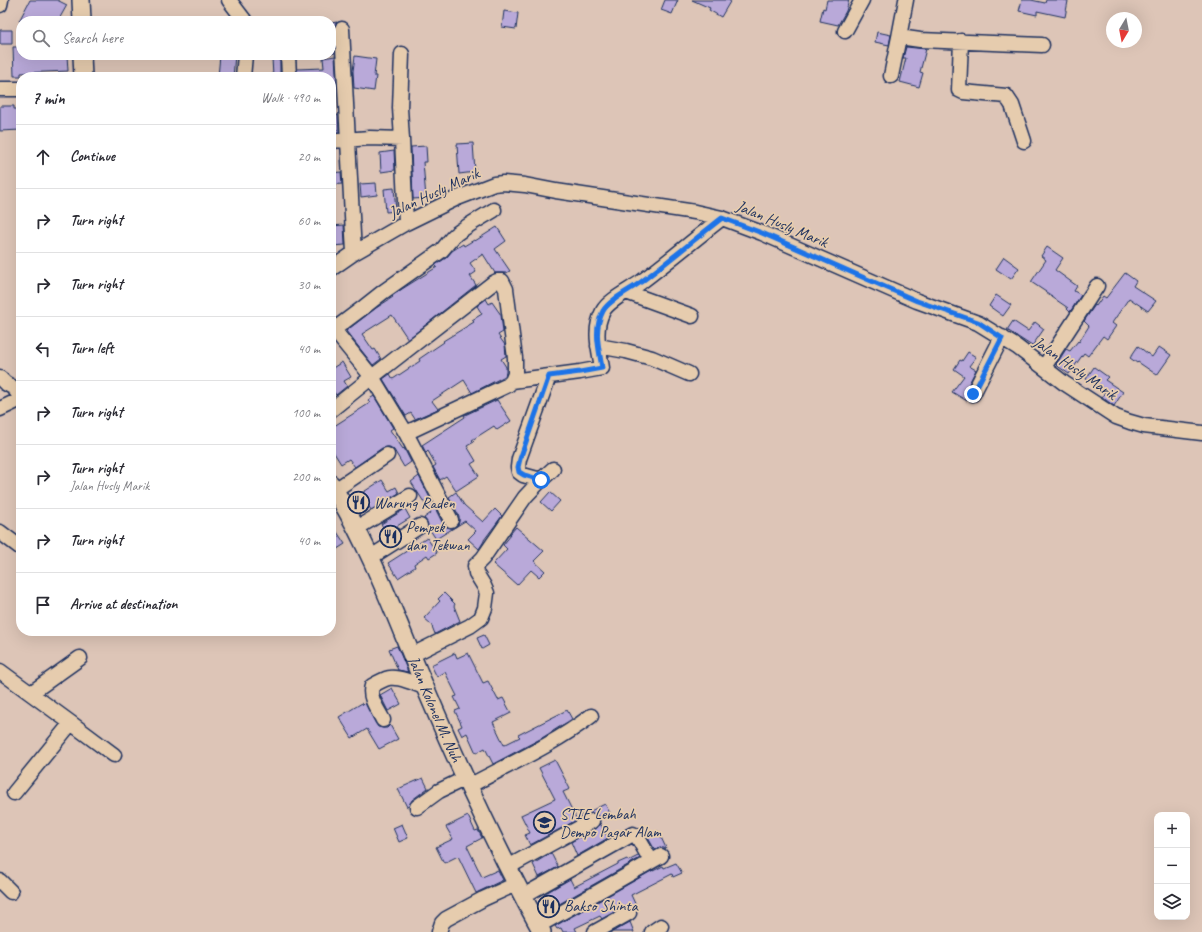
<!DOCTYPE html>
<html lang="en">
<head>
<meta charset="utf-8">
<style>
	body { margin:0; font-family:Caveat,sans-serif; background:#f2f2f3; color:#2b2b33 }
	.controls { position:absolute; right:12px; bottom:12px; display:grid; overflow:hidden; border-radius:8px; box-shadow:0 4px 16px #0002 }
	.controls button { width:36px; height:36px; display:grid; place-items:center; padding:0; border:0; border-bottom:1px solid #e1e1e2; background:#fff; color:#2b2b33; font:20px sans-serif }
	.compass { position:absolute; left:1106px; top:12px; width:36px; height:36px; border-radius:50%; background:#fff; box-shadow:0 4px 16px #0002; rotate:190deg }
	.stop { position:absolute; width:12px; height:12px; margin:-9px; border:3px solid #1a73e8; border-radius:50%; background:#fff }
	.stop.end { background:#1a73e8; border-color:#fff; box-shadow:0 1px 4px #0008 }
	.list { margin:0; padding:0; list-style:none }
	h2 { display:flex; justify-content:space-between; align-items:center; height:52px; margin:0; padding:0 16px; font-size:17px }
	h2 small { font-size:13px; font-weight:400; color:#7c7c81 }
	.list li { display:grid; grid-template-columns:26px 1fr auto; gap:12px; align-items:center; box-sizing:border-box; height:64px; padding:0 16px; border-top:1px solid #e1e1e2 }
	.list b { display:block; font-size:15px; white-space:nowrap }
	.list p { margin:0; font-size:13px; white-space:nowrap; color:#7c7c81 }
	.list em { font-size:13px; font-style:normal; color:#7c7c81 }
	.icon { flex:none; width:22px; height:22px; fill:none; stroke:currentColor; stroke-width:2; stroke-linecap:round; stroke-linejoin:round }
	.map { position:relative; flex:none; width:1202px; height:932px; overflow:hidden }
	.search { position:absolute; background:#fff; box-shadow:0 4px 16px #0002; left:16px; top:16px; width:320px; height:44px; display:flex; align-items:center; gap:10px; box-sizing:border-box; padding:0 14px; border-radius:16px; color:#7c7c81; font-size:15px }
	.panel { position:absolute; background:#fff; box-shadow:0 4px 16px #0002; left:16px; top:72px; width:320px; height:564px; border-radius:16px }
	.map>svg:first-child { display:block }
	.building { fill:#b9a9d9; stroke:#1b2f5e }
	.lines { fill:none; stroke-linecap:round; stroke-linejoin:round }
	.minor-casing { stroke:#1b2f5e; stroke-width:17 }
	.major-casing { stroke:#1b2f5e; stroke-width:20 }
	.minor { stroke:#e6ccae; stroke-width:14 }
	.major { stroke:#e6ccae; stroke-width:17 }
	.route { stroke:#1a73e8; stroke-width:5 }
	.labels { text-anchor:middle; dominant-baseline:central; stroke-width:3.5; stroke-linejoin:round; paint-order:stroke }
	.street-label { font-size:16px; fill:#1b2f5e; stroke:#e6ccae }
	.poi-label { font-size:16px; fill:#1b2f5e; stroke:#e6ccae; text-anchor:start }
</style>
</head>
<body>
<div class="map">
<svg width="1202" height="932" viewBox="0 0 1202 932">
	<rect width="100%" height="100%" fill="#ddc5b7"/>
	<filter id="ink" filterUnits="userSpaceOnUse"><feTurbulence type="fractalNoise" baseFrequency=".025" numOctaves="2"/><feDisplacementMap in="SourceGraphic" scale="8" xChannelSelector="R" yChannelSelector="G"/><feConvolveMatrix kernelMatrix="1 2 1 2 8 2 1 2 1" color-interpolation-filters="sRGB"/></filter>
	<g filter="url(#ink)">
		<!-- building -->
		<path class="building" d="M 30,0 L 57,0 L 67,5 L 58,21 L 19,21 Z
			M 665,0 L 678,0 L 672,14 L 661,10 Z
			M 692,0 L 731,0 L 721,17 L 709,10 L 710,8 Z
			M 827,0 L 849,0 L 846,11 L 838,25 L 820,21 L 823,8 L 825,9 Z
			M 1022,0 L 1031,0 L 1045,3 L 1046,0 L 1063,0 L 1068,1 L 1065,17 L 1037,11 L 1037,15 L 1019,11 Z
			M 504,11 L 518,13 L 516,29 L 502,27 Z
			M 337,22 L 334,26 L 334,29 L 335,53 L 331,54 L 331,23 Z
			M 0,30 L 12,30 L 12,44 L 0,44 Z
			M 877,32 L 891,35 L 889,45 L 875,42 Z
			M 13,47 L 21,47 L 21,55 L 67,55 L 68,71 L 21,73 L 21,76 L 14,76 Z
			M 906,47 L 926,49 L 920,72 L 923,73 L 919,87 L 900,82 L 906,58 L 903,58 Z
			M 220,55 L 235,55 L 233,77 L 218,77 Z
			M 335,56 L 337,88 L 331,89 L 331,77 L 297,77 L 297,69 L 324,68 L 323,58 Z
			M 355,56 L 376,59 L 374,76 L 376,76 L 374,91 L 354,88 L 353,71 Z
			M 280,57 L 280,77 L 273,77 L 272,58 Z
			M 0,106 L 14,106 L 14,109 L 21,109 L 21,130 L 0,131 Z
			M 338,115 L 339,132 L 331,132 L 331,116 Z
			M 473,143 L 475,172 L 459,174 L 457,144 Z
			M 426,146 L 427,162 L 423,162 L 426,198 L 413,199 L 411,147 Z
			M 394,151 L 395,170 L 381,172 L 380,153 Z
			M 341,172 L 342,184 L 331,185 L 331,173 Z
			M 376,183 L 377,195 L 361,197 L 360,184 Z
			M 394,188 L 396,211 L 386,212 L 384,189 Z
			M 344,225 L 345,245 L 332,246 L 331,226 Z
			M 497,227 L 506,241 L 495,249 L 510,271 L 506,273 L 495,273 L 483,254 L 470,263 L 476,272 L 470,276 L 476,285 L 408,339 L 392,315 L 362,334 L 373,350 L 375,349 L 381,359 L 373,365 L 346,331 L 376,308 L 393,297 L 392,296 L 402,289 L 437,267 L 435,265 L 446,258 L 452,251 L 463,244 L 464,246 L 474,240 L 475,241 Z
			M 1047,247 L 1063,258 L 1055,270 L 1077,286 L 1074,291 L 1081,295 L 1070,312 L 1067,309 L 1068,308 L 1052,297 L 1052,296 L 1031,282 L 1046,260 L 1041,256 Z
			M 1004,257 L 1019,268 L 1011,279 L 996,269 Z
			M 1125,273 L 1136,281 L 1133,286 L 1156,301 L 1148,311 L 1129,298 L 1112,323 L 1116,326 L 1107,339 L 1103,336 L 1088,356 L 1084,353 L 1069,374 L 1056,365 L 1066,349 L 1070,351 L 1078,341 L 1079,342 L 1089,326 L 1084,321 L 1095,305 L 1096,306 L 1103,296 L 1106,298 Z
			M 996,295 L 1011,305 L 1003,316 L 989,306 Z
			M 486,299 L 489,304 L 492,302 L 501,315 L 503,332 L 498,335 L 505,345 L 506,356 L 501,359 L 506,367 L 506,372 L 505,376 L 472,393 L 464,380 L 432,401 L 438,409 L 415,419 L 411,413 L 406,416 L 383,379 L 390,374 L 393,379 L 420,361 L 419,359 L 444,342 L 443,341 L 474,322 L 472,320 L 482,314 L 477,306 Z
			M 1013,321 L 1028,331 L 1035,322 L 1044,329 L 1032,346 L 1007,330 Z
			M 1138,346 L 1152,357 L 1159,347 L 1171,355 L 1157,375 L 1138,362 L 1137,363 L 1130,358 Z
			M 968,352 L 976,357 L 969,366 L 976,370 L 965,391 L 965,395 L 967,400 L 967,401 L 952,392 L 964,376 L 954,369 L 960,360 L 962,361 Z
			M 342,362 L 351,377 L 344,381 L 347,386 L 336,395 L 331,388 L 331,369 Z
			M 1094,367 L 1108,377 L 1105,380 L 1123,392 L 1114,406 L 1102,397 L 1105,392 L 1086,379 Z
			M 374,396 L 393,428 L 390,430 L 403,449 L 404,448 L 411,462 L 404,467 L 394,450 L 390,447 L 386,447 L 382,448 L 355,467 L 349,459 L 341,464 L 331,448 L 331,428 L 370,403 L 368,400 Z
			M 497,400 L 511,421 L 497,430 L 494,426 L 472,440 L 474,442 L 467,446 L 476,461 L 471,464 L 479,476 L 456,491 L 446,476 L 440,480 L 433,467 L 436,465 L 428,451 L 426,453 L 422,445 L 465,417 L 464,415 L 465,415 Z
			M 419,476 L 443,524 L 447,527 L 451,528 L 455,527 L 458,525 L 459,521 L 459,516 L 449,497 L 456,492 L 464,505 L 483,522 L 495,509 L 502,516 L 484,540 L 484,541 L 479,549 L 468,539 L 476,531 L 465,521 L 436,539 L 428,527 L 427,522 L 424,518 L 431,513 L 411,482 Z
			M 382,480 L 389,491 L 396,487 L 399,493 L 371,510 L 368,505 L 369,504 L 362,493 Z
			M 550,492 L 560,501 L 551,511 L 541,502 Z
			M 405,509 L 410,518 L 397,526 L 399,529 L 385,538 L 384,537 L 388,534 L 381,524 Z
			M 331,523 L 345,544 L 331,553 Z
			M 516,527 L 544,551 L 534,561 L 545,571 L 539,577 L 531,570 L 517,585 L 493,564 L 507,549 L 503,545 L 511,535 L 510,534 Z
			M 427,538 L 437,553 L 429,558 L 427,555 L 414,564 L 415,567 L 398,578 L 388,563 Z
			M 444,593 L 455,604 L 454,606 L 460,621 L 435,634 L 431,624 L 424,618 L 440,601 L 438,599 Z
			M 484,635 L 489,645 L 482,649 L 477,638 Z
			M 397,646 L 403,660 L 408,672 L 398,670 L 389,649 Z
			M 455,653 L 457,658 L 468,653 L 483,683 L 488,681 L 498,700 L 503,698 L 511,713 L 493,722 L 504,745 L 520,737 L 518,735 L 567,710 L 572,719 L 542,738 L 493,764 L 485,748 L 476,753 L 467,733 L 462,736 L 458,728 L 462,726 L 455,711 L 460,709 L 454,697 L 457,696 L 445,672 L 437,677 L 431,665 Z
			M 392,688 L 401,704 L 388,711 L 380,695 Z
			M 362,703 L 363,705 L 365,703 L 376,724 L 378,727 L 383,728 L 387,728 L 390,725 L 398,739 L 379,749 L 367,729 L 352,738 L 339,717 Z
			M 555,760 L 570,789 L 563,792 L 576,818 L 605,804 L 610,813 L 600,818 L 596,814 L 592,813 L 588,814 L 530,845 L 525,835 L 530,833 L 521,815 L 555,799 L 539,768 Z
			M 423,778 L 428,788 L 412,800 L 409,806 L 407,807 L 398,789 Z
			M 468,816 L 475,831 L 478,830 L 482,838 L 467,846 L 482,877 L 498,870 L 503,880 L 476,893 L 458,856 L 444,863 L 436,847 L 453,839 L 446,827 Z
			M 600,823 L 608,838 L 577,856 L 571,842 L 596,828 L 599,826 Z
			M 402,824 L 408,838 L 399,842 L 393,828 Z
			M 658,831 L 666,848 L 661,848 L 655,850 L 647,836 Z
			M 551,853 L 558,867 L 539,877 L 533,864 Z
			M 638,856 L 640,858 L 547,911 L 544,903 L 548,901 L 544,894 L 570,879 L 574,887 L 618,864 L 618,863 L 627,859 L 628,861 Z
			M 676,863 L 682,873 L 673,877 L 672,874 L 631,895 L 637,908 L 636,908 L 633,906 L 629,905 L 625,906 L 602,919 L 600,916 L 575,928 L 577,932 L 563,932 L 561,928 L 557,929 L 555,926 L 653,870 L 653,871 L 663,866 L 664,868 Z
			M 630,922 L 634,932 L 612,932 Z"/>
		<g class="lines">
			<defs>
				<path id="minor" d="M 229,0 L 245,21
					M 906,0 L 899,37 L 920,40 L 1042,45
					M 0,5 L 1,0
					M 342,29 L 354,253
					M 845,31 L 862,0
					M 961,41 L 959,90 L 963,92 L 1006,96 L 1012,105 L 1024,141
					M 402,54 L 400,108 L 402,139
					M 288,55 L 289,77
					M 891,76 L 899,37
					M 243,77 L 245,55
					M 0,89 L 21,89
					M 331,141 L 370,138 L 402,139 L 406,223
					M 331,269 L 354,253 L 406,223 L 455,199 L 494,184 L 503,183 L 525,185 L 556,191 L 695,212 L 722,218 L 762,233 L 917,301 L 978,323 L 1017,347 L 1064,383 L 1116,417 L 1130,422 L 1144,426 L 1202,433
					M 626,292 L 692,316
					M 598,346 L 626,351 L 652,358 L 689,374
					M 1044,367 L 1097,286
					M 0,378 L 5,383 L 14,388 L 21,398
					M 512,381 L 580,372 L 602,368 C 599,348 593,330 603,311 C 609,300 630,290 641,282 C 669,261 695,239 722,218
					M 973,394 L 1002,337
					M 0,409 L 21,399
					M 331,410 L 372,377 L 493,283 L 497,281 L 502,281 L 506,289 L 515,358 L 515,374 L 512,381 L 508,385 L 406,433
					M 541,480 L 523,475 L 519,472 L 518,467 L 519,459 L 549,376
					M 335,490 L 387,455
					M 451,520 L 406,433 L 372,377 L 338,335 L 336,328 L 364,307 L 383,292 L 441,251 C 446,246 450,239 456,234 C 468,225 481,218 494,210
					M 357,528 L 410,496
					M 0,532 L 21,548
					M 371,557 L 420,526
					M 412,655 L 470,626 L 481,618 L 485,608 L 487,593 L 484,586 L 476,573 L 475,566 L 483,558 L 525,497 L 541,480 L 553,469
					M 0,671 L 71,723 L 114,755
					M 31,693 L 80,658
					M 383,720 C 378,710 368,697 372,686 C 377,683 384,679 389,678 C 399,676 417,684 426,688
					M 469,786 C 510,764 553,745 591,716
					M 14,793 L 71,723
					M 417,807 L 439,791 L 466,778
					M 508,867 L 592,821
					M 0,881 L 11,892
					M 523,896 L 633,834 L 637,836 L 651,861
					M 538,926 L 661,856
					M 439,932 L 442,923 L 446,919 L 483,899 L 516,884
					M 595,932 L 629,913
					M 652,932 L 661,926"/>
				<g id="major">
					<path d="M 81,0 L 82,21"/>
					<path d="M 82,55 L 83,77"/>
					<path id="s1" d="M 331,484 C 365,538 388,597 412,656 C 451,750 493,843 542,932"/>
				</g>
			</defs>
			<!-- minor casing -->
			<use href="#minor" class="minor-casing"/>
			<!-- major casing -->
			<use href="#major" class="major-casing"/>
			<!-- minor -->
			<use href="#minor" class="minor"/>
			<!-- major -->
			<use href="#major" class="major"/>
		</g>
	</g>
	<g class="lines" filter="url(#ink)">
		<!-- route -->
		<path class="route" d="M 541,480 L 524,475 L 519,472 L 518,467 L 520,459 L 549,376 L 580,372 L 602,368 C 599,348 593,330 603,311 C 609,300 630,290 641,282 C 669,261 695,239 722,218 L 762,233 L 917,301 L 978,322 L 1002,338 L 973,394"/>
	</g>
	<!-- icons -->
	<defs>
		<symbol id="restaurant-ring" viewBox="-11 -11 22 22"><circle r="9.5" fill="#e6ccae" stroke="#1b2f5e" stroke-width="1.5"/><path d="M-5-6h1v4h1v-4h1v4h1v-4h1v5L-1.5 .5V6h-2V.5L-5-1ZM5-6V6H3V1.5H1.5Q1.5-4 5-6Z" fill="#1b2f5e"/></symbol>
		<symbol id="university-ring" viewBox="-11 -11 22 22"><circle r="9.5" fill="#e6ccae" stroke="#1b2f5e" stroke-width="1.5"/><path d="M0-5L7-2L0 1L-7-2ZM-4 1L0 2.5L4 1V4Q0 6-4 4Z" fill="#1b2f5e"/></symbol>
	</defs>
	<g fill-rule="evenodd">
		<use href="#restaurant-ring" x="346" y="490" width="25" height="25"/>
		<use href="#restaurant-ring" x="378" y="524" width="25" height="25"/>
		<use href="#university-ring" x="532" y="810" width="25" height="25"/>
		<use href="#restaurant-ring" x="536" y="894" width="25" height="25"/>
	</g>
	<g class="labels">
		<!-- street labels -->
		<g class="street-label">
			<text transform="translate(434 193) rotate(-25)">Jalan Husly Marik</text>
			<text transform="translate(782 224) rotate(23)">Jalan Husly Marik</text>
			<text transform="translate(1075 368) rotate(35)">Jalan Husly Marik</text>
			<text stroke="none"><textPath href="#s1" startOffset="248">Jalan Kolonel M. Nuh</textPath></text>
		</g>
		<!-- poi labels -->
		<g class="poi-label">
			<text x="374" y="503">Warung Raden</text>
			<text x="406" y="527">Pempek<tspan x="406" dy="18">dan Tekwan</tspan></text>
			<text x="560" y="814">STIE Lembah<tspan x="560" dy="18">Dempo Pagar Alam</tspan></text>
			<text x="564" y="906">Bakso Shinta</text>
		</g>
	</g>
</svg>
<div class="controls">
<button>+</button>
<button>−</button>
<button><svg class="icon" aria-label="layers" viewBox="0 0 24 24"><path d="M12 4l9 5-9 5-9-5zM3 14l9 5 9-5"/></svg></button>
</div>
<svg class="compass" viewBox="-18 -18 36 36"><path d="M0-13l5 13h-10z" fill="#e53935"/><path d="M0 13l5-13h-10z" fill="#7c7c81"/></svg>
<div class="stop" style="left:541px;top:480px"></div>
<div class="stop end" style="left:973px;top:394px"></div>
<div class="search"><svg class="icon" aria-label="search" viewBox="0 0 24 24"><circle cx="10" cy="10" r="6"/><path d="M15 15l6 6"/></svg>Search here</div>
<section class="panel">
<h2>7 min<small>Walk · 490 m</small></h2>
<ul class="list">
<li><svg class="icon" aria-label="ahead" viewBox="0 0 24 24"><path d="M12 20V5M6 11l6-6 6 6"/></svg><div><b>Continue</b></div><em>20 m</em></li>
<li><svg class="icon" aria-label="right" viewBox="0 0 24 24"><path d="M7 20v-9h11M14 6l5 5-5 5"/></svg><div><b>Turn right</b></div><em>60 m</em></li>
<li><svg class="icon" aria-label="right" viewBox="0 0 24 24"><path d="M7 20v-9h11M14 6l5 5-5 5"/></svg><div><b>Turn right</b></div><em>30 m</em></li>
<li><svg class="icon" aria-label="left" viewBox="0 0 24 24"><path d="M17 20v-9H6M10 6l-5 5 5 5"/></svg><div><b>Turn left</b></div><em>40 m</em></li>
<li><svg class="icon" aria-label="right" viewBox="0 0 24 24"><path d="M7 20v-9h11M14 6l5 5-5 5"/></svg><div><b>Turn right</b></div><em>100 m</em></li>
<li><svg class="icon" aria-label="right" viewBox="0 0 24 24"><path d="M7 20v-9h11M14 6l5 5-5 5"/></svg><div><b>Turn right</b><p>Jalan Husly Marik</p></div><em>200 m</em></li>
<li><svg class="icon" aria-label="right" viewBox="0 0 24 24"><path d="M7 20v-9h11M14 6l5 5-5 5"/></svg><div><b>Turn right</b></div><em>40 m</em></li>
<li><svg class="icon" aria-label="arrive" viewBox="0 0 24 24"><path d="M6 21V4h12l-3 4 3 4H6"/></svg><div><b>Arrive at destination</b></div></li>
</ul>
</section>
</div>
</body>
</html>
